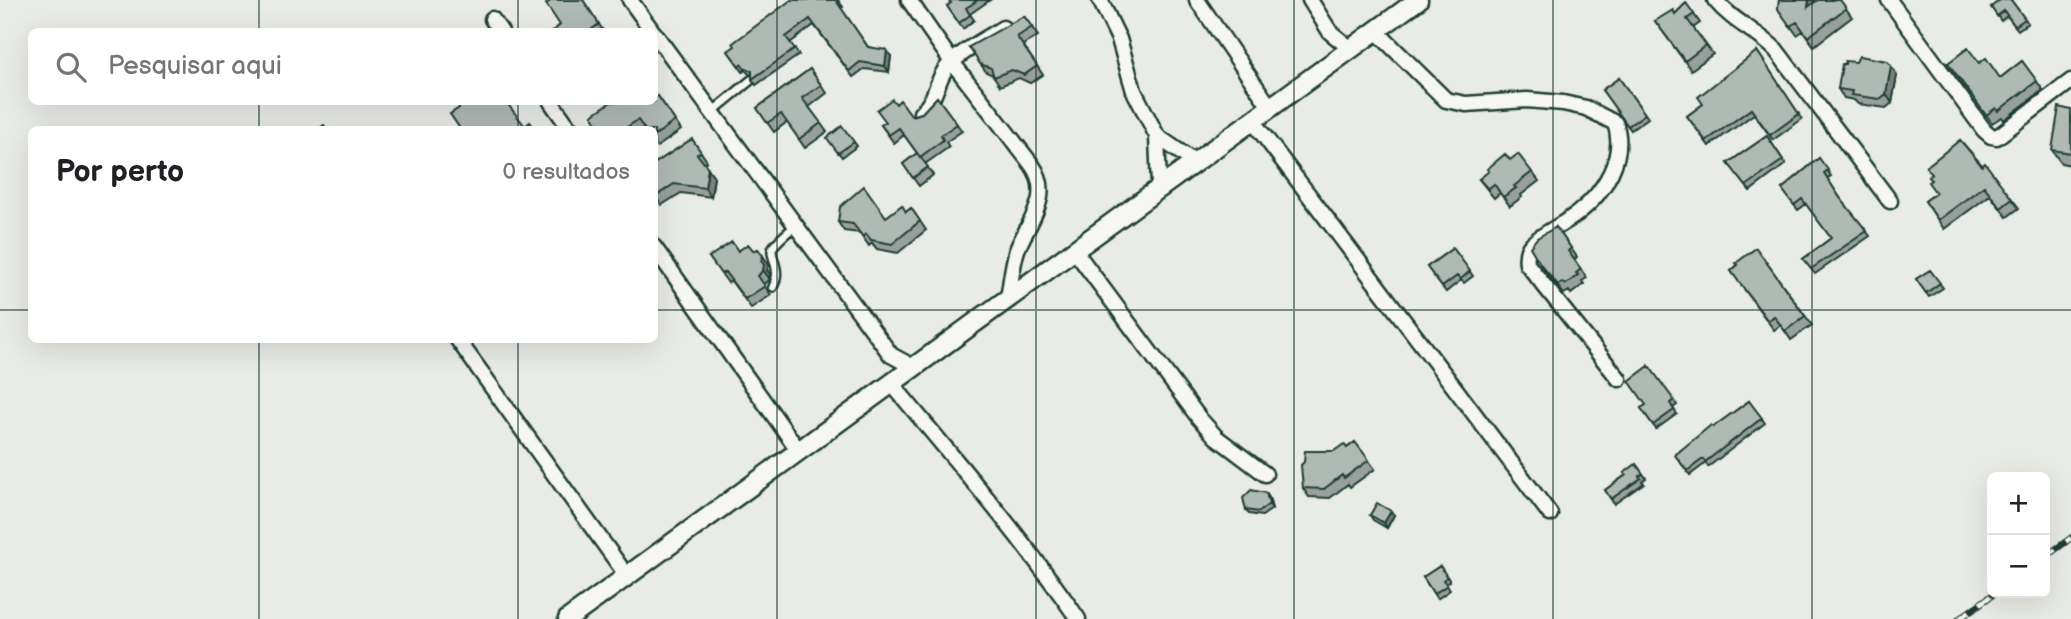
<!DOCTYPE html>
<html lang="pt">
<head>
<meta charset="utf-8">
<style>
	body { margin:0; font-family:"Balsamiq Sans",sans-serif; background:#f6f6f6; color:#202124 }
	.controls { position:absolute; right:21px; bottom:21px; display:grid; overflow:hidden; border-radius:10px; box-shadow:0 7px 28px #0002 }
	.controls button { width:63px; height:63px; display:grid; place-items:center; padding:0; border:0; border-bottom:2px solid #e0e0e0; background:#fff; color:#202124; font:35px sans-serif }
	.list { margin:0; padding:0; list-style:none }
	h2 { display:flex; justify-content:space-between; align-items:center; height:91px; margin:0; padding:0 28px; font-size:30px }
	h2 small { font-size:23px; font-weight:400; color:#757577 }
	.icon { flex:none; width:38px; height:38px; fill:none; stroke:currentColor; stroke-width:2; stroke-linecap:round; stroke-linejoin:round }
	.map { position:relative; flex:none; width:2071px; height:619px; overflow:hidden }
	.search { position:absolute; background:#fff; box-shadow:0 7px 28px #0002; left:28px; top:28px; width:630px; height:77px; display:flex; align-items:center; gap:18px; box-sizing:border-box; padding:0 24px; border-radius:10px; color:#757577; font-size:26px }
	.panel { position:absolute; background:#fff; box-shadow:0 7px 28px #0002; left:28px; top:126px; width:630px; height:217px; border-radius:10px }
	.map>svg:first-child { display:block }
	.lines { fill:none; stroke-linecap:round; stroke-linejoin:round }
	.service-casing { stroke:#1f3d34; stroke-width:12 }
	.minor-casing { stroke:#1f3d34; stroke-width:19 }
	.tertiary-casing { stroke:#1f3d34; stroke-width:23 }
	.service { stroke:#f6f6f2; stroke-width:7 }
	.minor { stroke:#f6f6f2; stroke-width:14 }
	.tertiary { stroke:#f6f6f2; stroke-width:18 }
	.rail-casing { stroke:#1f3d34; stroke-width:7 }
	.rail { stroke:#f6f6f2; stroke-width:4.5; stroke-dasharray:13; stroke-linecap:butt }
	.wall { fill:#97a09c; stroke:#1f3d34; stroke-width:2 }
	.shaded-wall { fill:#7b827f; stroke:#1f3d34; stroke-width:2 }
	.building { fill:#b0bab5; stroke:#1f3d34; stroke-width:2 }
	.grid { fill:none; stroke:#1f3d34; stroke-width:2; stroke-opacity:0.55 }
</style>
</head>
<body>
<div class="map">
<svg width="2071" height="619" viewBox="0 0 2071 619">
	<rect width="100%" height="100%" fill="#e9ebe7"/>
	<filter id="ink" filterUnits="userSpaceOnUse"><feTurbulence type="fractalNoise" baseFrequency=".0143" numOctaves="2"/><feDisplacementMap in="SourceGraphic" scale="14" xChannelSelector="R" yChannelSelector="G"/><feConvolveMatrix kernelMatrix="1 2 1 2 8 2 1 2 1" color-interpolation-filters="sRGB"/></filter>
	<g filter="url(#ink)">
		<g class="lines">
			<defs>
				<path id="service" d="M 712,112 L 751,80
					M 773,287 C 783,269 768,256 773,247 C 778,240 788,232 795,226"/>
				<path id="minor" d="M 630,0 L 653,32
					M 909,0 L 952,62 L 1032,165 C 1054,196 1028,222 1017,250 C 1012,266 1011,282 1008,298
					M 1100,0 L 1119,39 L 1134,91 L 1157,136 L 1159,186
					M 1197,0 L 1270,107
					M 1310,0 L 1330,32 L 1351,49
					M 1715,0 C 1733,22 1757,31 1776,50 L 1890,201
					M 1889,0 L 1984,130 L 1991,136 L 1997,137 L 2071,81
					M 492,19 L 501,32
					M 1376,31 L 1446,100 L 1466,104 L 1527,100 L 1563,103 L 1586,108 L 1615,123 C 1627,156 1604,193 1578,213 C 1563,225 1545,232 1532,244 C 1526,250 1526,257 1527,264 L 1619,379
					M 654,33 L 891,355 L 915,368
					M 551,102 L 571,130
					M 921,113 C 934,102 935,89 942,75 C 950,57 986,39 1003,28
					M 1252,120 L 1550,514
					M 1157,136 L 1193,161
					M 654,247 L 799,451
					M 1075,251 L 1199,418 L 1216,437 L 1265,474
					M 458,340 L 627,576
					M 892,384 C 956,461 1022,537 1078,619"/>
				<path id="tertiary" d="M 568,619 L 1418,0"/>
			</defs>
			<!-- service casing -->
			<use href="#service" class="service-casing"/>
			<!-- minor casing -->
			<use href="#minor" class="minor-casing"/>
			<!-- tertiary casing -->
			<use href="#tertiary" class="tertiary-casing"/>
			<!-- service -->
			<use href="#service" class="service"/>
			<!-- minor -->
			<use href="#minor" class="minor"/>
			<!-- tertiary -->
			<use href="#tertiary" class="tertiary"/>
			<defs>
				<path id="rail" d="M 2045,557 L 2071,538
					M 1959,619 L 1995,593"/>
			</defs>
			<!-- rail casing -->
			<use href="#rail" class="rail-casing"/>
			<!-- rail -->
			<use href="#rail" class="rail"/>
		</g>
		<!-- wall -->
		<path class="wall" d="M 552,0 L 583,0 L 604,32 L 552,32 L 560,25 Z
			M 838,0 L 843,7 L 841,8 L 868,47 L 891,56 L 889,72 L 864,69 L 853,77 L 814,25 L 790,43 L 799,55 L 756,85 L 752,79 L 752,75 L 749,74 L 745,70 L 743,72 L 728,51 Z
			M 948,0 L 990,0 L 970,14 L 974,20 L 963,29 L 947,6 L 951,3 Z
			M 1779,0 L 1814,0 L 1815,2 L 1840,0 L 1852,17 L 1814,46 L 1803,31 L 1797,35 L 1778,9 Z
			M 2011,0 L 2028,23 L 2018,30 L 2007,16 L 2001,21 L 1991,7 Z
			M 1686,3 L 1700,23 L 1693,28 L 1713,54 L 1691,70 L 1655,21 L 1675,14 Z
			M 1024,16 L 1038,36 L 1023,45 L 1043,75 L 1030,83 L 1019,78 L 1000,86 L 993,75 L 986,72 L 969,47 Z
			M 1757,51 L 1802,119 L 1773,140 L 1754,114 L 1709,146 L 1687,116 L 1703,104 Z
			M 2022,61 L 2043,90 L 2004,120 L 2002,117 L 1992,123 L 1948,63 L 1979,63 L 2000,78 Z
			M 810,69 L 827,93 L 809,107 L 827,132 L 805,148 L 787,122 L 774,132 L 757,108 Z
			M 1897,75 L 1892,103 L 1886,108 L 1858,104 L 1854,100 L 1844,98 L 1838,89 Z
			M 1619,78 L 1648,118 L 1631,130 L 1602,90 Z
			M 658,96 L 681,130 L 657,147 L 654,143 L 654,130 L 644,128 L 642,130 L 602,130 Z
			M 937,97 L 962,131 L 946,142 L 949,147 L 925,164 L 933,175 L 919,186 L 903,164 L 917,153 L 904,135 L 894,143 L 881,125 L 886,122 L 922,113 Z
			M 2071,110 L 2071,165 L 2061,163 L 2052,150 Z
			M 842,126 L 857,146 L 842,157 L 827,138 Z
			M 1767,136 L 1786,164 L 1750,191 L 1728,163 Z
			M 692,139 L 707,161 L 704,163 L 714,177 L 711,197 L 681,193 L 662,205 L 659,201 L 654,200 L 654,164 Z
			M 1960,140 L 2012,199 L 2019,208 L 2007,217 L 1990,195 L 1944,229 L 1925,201 L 1936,193 L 1931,180 L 1932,174 Z
			M 1819,158 L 1831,176 L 1827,178 L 1841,199 L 1870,236 L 1815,274 L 1803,259 L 1831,238 L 1806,204 L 1798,210 L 1782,189 Z
			M 1510,160 L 1532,172 L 1539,181 L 1521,195 L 1522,197 L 1510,206 L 1500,193 L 1494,198 L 1479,179 Z
			M 911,208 L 926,230 L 898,253 L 877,249 L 872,243 L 869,246 L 860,233 L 844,231 L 838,222 L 886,217 L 906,212 Z
			M 1556,227 L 1577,257 L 1574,260 L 1587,278 L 1582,281 L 1584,284 L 1571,294 L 1569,291 L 1564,294 L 1541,265 Z
			M 1453,248 L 1473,276 L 1464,283 L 1461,280 L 1446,292 L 1427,267 Z
			M 1756,248 L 1812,325 L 1791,340 L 1781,325 L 1774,330 L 1731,271 Z
			M 758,249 L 769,265 L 767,270 L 770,274 L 770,279 L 764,285 L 771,295 L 751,308 L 731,281 L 728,283 L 709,257 L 738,251 L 754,251 Z
			M 1930,270 L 1943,288 L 1929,297 L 1916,279 Z
			M 1649,366 L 1677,405 L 1673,408 L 1677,414 L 1656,429 L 1641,408 L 1646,405 Z
			M 1749,401 L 1765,423 L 1708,467 L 1706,463 L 1690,475 L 1675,455 Z
			M 1355,442 L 1375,469 L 1350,487 L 1348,484 L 1330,498 L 1309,497 L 1303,488 L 1334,451 L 1347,448 Z
			M 1636,464 L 1646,478 L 1642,481 L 1644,483 L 1614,504 L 1605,490 L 1626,475 Z
			M 1266,493 L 1269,498 L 1272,509 L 1262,516 L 1249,514 L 1246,510 Z
			M 1370,515 L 1394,515 L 1387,528 L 1373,520 Z
			M 1440,566 L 1450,581 L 1446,584 L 1450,590 L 1437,599 L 1423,577 Z"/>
		<!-- shaded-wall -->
		<path class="shaded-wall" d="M 1809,0 L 1814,0 L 1815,1 L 1815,16 L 1808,7 Z
			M 887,50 L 891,56 L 889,72 L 885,66 Z
			M 1891,66 L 1897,75 L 1892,103 L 1886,94 Z
			M 708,168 L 714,177 L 711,197 L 705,188 Z
			M 763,256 L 769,265 L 767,270 L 770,274 L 770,279 L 763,270 L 761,261 Z
			M 1266,493 L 1269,498 L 1272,509 L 1269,504 Z
			M 1391,511 L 1394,515 L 1387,528 L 1384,523 Z"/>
		<!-- building -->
		<path class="building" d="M 552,0 L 583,0 L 599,24 L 588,32 L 552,32 L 560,25 L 546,4 Z
			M 791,0 L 838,0 L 837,2 L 868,47 L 887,50 L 885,66 L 860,62 L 849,71 L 810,19 L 786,37 L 795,49 L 752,79 L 752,71 L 744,68 L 741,64 L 739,66 L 728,51 L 735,46 L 733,43 Z
			M 948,0 L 978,0 L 966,8 L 970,15 L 959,23 L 947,6 L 951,3 Z
			M 1779,0 L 1809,0 L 1808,7 L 1818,0 L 1840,0 L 1846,8 L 1808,37 L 1797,22 L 1790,26 L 1778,9 Z
			M 2000,0 L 2011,0 L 2025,19 L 2015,26 L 2004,11 L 1997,16 L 1991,7 Z
			M 1686,3 L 1694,14 L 1687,19 L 1706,45 L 1685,61 L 1655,21 L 1673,10 L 1675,14 Z
			M 1024,16 L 1032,27 L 1017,37 L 1037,66 L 1024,75 L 1012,70 L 994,77 L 991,68 L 980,64 L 969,47 Z
			M 1968,48 L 1979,63 L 1986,58 L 2000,78 L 2022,61 L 2037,81 L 1998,111 L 1996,108 L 1986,115 L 1948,63 Z
			M 1757,51 L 1799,114 L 1770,135 L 1751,109 L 1706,141 L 1687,116 L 1703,104 L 1698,97 Z
			M 1859,56 L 1887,61 L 1891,66 L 1886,94 L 1880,99 L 1851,95 L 1852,91 L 1838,89 L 1842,64 L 1845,64 L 1845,61 L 1856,62 Z
			M 810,69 L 821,85 L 802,98 L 821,123 L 799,139 L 781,114 L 767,123 L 757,108 Z
			M 1619,78 L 1645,114 L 1628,126 L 1602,90 Z
			M 654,96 L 655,97 L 658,96 L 675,121 L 654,136 L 654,130 L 645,130 L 638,120 L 622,130 L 602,130 L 592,115 L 611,102 L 654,102 Z
			M 937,97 L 957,124 L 941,135 L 943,140 L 920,157 L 899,128 L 889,135 L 881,125 L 886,122 L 877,110 L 892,99 L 896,104 L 900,100 L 912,116 L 922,113 Z
			M 463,102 L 506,102 L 525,126 L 530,122 L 536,130 L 461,130 L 450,114 L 459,108 L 458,105 Z
			M 2059,107 L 2071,110 L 2071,153 L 2052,150 Z
			M 324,125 L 327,130 L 317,130 Z
			M 842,126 L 854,142 L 838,153 L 827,138 Z
			M 1767,136 L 1783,160 L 1746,186 L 1728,163 Z
			M 692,139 L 701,152 L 697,154 L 708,168 L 705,188 L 674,184 L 656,196 L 654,194 L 654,164 Z
			M 1960,140 L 1982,166 L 1985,163 L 2012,199 L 2001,208 L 1984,186 L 1938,220 L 1925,201 L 1936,193 L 1928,182 L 1931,180 L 1928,177 L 1932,174 L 1926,167 Z
			M 917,153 L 928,167 L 913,178 L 903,164 Z
			M 1505,154 L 1510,160 L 1518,154 L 1532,172 L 1514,186 L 1516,188 L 1503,197 L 1494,184 L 1488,189 L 1479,179 L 1489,171 L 1487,169 Z
			M 1819,158 L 1828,170 L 1824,173 L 1840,198 L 1867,231 L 1811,269 L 1803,259 L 1831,238 L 1802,199 L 1794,205 L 1782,189 Z
			M 864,186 L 886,217 L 902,205 L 906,212 L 911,208 L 920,221 L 892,244 L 871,240 L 866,234 L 863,237 L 853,224 L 838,222 L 840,207 Z
			M 1556,227 L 1571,248 L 1568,251 L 1581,269 L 1576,273 L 1578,275 L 1565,285 L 1562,282 L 1558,285 L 1541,265 L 1530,247 L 1537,238 Z
			M 732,242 L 738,251 L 748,244 L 754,251 L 758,249 L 763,256 L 761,261 L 764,265 L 763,270 L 758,276 L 765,286 L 745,299 L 725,272 L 721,274 L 709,257 Z
			M 1453,248 L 1470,271 L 1461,279 L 1457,276 L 1442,287 L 1427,267 Z
			M 1756,248 L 1805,316 L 1785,331 L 1774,316 L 1768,321 L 1731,271 L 1738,265 L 1736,263 Z
			M 1930,270 L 1940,283 L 1926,293 L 1916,279 Z
			M 1649,366 L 1674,400 L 1670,403 L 1674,410 L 1653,425 L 1641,408 L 1646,405 L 1629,381 Z
			M 1749,401 L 1762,418 L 1705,462 L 1703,459 L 1687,471 L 1675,455 L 1711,425 L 1713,427 Z
			M 1355,442 L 1369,460 L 1344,478 L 1342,475 L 1324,489 L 1303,488 L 1301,465 L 1304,462 L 1305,451 L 1334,451 L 1344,444 L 1347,448 Z
			M 1636,464 L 1643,474 L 1639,476 L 1641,478 L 1611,499 L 1605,490 L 1626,475 L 1624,473 Z
			M 1251,490 L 1266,493 L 1269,504 L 1259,512 L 1246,510 L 1243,498 Z
			M 1377,503 L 1391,511 L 1384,523 L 1370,515 Z
			M 1440,566 L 1447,577 L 1443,580 L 1447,585 L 1434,594 L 1423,577 Z"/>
	</g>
	<!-- grid -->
	<path class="grid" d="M 259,0 L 259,32M 518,0 L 518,32M 777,0 L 777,619M 1036,0 L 1036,619M 1294,0 L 1294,619M 1553,0 L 1553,619M 1812,0 L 1812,619M 259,102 L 259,130M 518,102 L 518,130M 0,310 L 32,310M 654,310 L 2071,310M 259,340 L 259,619M 518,340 L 518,619"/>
</svg>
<div class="controls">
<button>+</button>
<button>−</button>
</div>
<div class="search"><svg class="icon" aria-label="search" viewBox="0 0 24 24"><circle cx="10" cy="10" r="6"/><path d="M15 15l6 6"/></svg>Pesquisar aqui</div>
<section class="panel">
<h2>Por perto<small>0 resultados</small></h2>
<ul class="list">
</ul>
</section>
</div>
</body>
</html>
